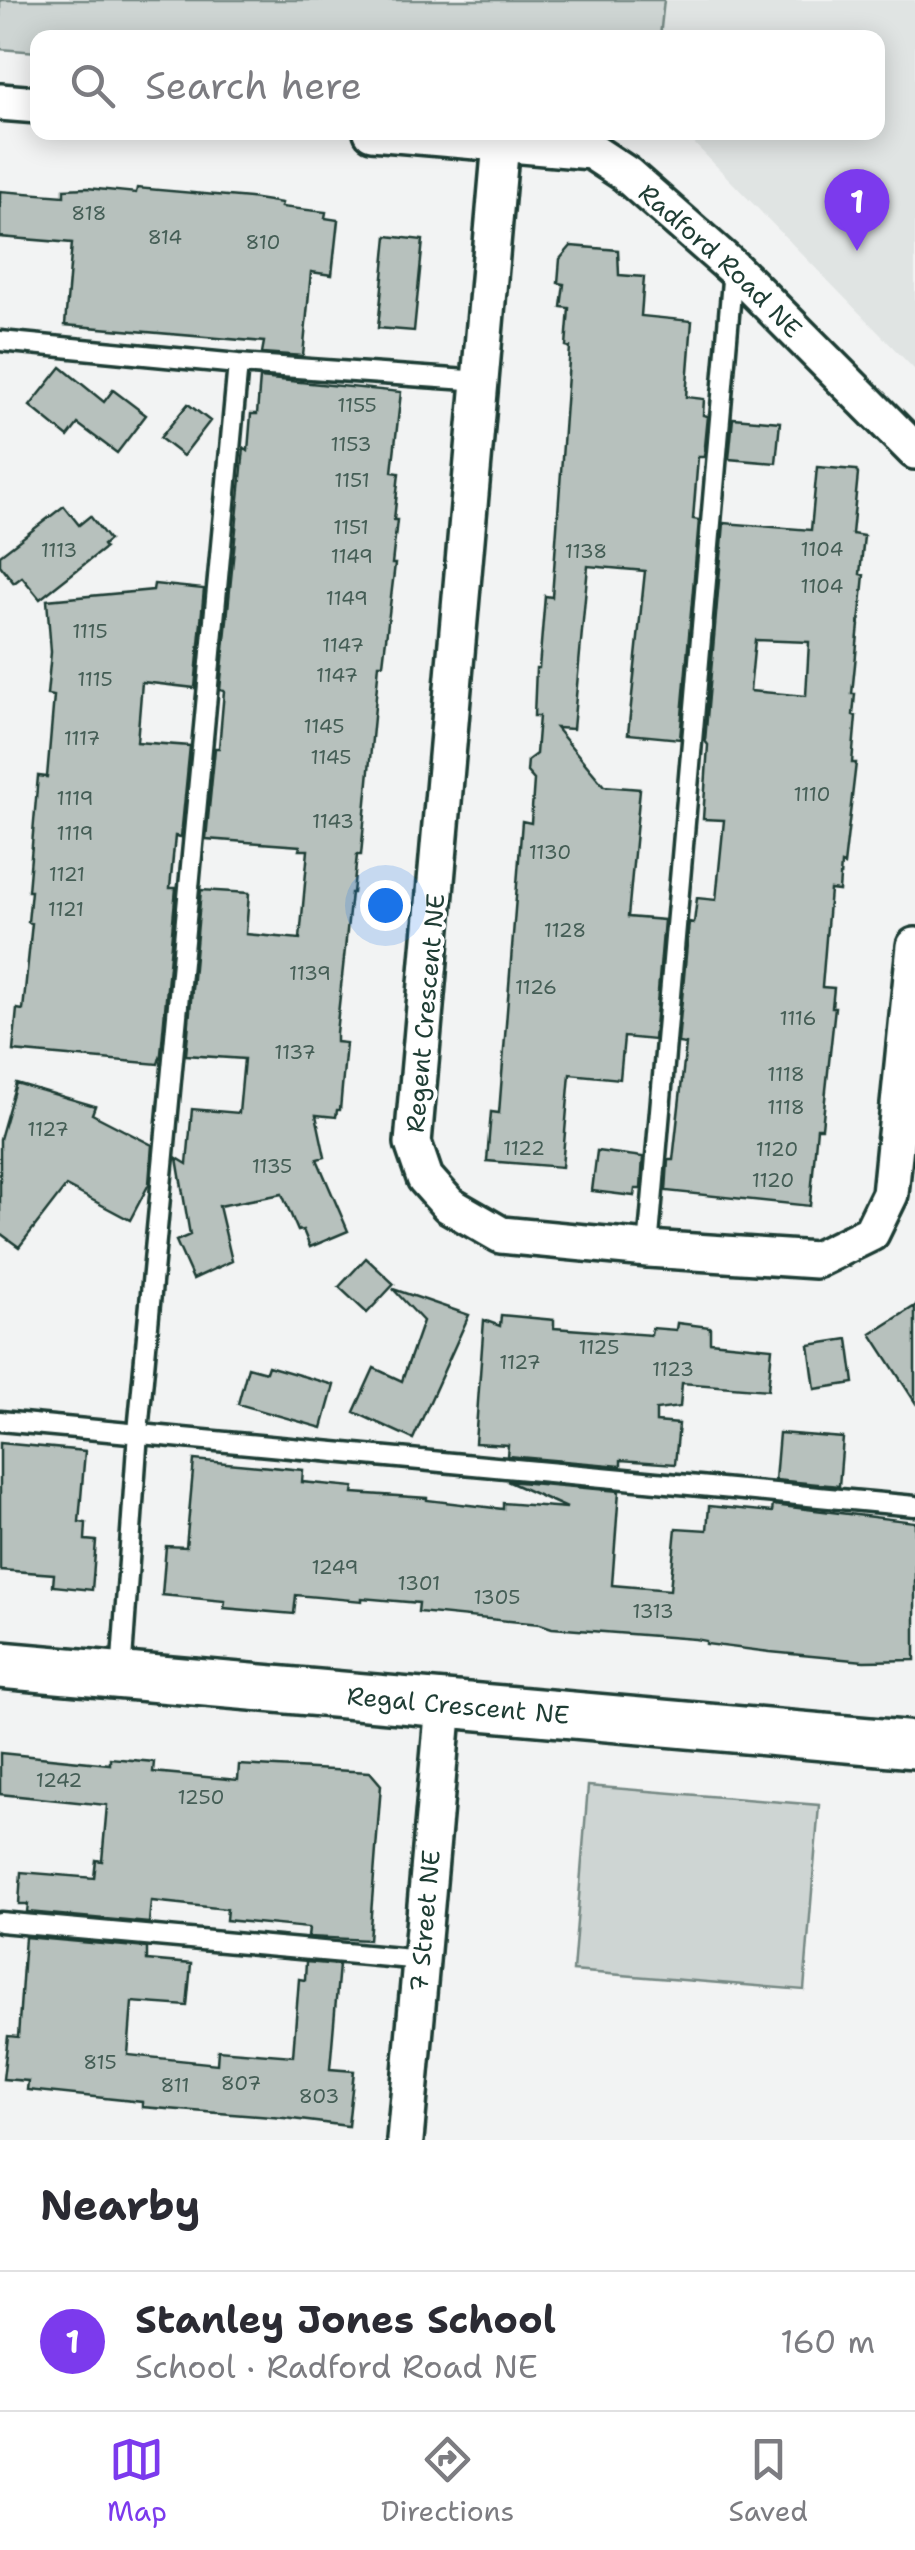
<!DOCTYPE html>
<html lang="en">
<head>
<meta charset="utf-8">
<style>
	body { margin:0; font-family:"Shantell Sans",sans-serif; background:#f7f7f7; color:#2b2b33 }
	.you { position:absolute; left:385px; top:905px; width:35px; height:35px; margin:-25px; border:8px solid #fff; border-radius:50%; background:#1a73e8; box-shadow:0 0 0 15px #1a73e833 }
	.badge { display:grid; place-items:center; width:65px; height:65px; border-radius:50%; background:#7c3aed; color:#fff; font-size:32px; font-weight:700 }
	.pin { position:absolute; translate:-50% -82px; filter:drop-shadow(0 2px 5px #0008) }
	.pin::after { content:''; position:absolute; top:52px; width:35px; height:30px; background:inherit; clip-path:polygon(0 0,100% 0,50% 100%) }
	.list { margin:0; padding:0; list-style:none }
	h2 { display:flex; justify-content:space-between; align-items:center; height:130px; margin:0; padding:0 40px; font-size:42px }
	h2 small { font-size:32px; font-weight:400; color:#7c7c81 }
	.list li { display:grid; grid-template-columns:65px 1fr auto; gap:30px; align-items:center; box-sizing:border-box; height:140px; padding:0 40px; border-top:2px solid #e1e1e2 }
	.list b { display:block; font-size:38px; white-space:nowrap }
	.list p { margin:0; font-size:32px; white-space:nowrap; color:#7c7c81 }
	.list em { font-size:32px; font-style:normal; color:#7c7c81 }
	.icon { flex:none; width:55px; height:55px; fill:none; stroke:currentColor; stroke-width:2; stroke-linecap:round; stroke-linejoin:round }
	.map { position:relative; flex:none; width:915px; height:2140px; overflow:hidden }
	.search { position:absolute; background:#fff; box-shadow:0 5px 25px #0003; left:30px; right:30px; top:30px; height:110px; display:flex; align-items:center; gap:25px; box-sizing:border-box; padding:0 35px; border-radius:20px; color:#7c7c81; font-size:38px }
	.sheet { height:270px; background:#fff }
	nav { display:flex; justify-content:space-around; align-items:center; box-sizing:border-box; height:140px; border-top:2px solid #e1e1e2; background:#fff; font-size:28px; color:#7c7c81 }
	nav a { display:grid; justify-items:center; gap:5px }
	nav .on { color:#7c3aed }
	.map>svg:first-child { display:block }
	.built { fill:#e0e4e3 }
	.green { fill:#ced5d3; stroke:#768984; stroke-width:2.5 }
	.building { fill:#b7c1bd; stroke:#1f3d34; stroke-width:2.5; fill-rule:evenodd }
	.lines { fill:none; stroke-linecap:round; stroke-linejoin:round }
	.service-casing { stroke:#1f3d34; stroke-width:25 }
	.minor-casing { stroke:#1f3d34; stroke-width:42 }
	.tertiary-casing { stroke:#1f3d34; stroke-width:52 }
	.service { stroke:#fff; stroke-width:18 }
	.minor { stroke:#fff; stroke-width:35 }
	.tertiary { stroke:#fff; stroke-width:45 }
	.labels { text-anchor:middle; dominant-baseline:central; stroke-width:8; stroke-linejoin:round; paint-order:stroke }
	.number-label { font-size:20px; fill:#455e56 }
	.street-label { font-size:25px; fill:#1f3d34; stroke:#fff }
</style>
</head>
<body>
<div class="map">
<svg width="915" height="2140" viewBox="0 0 915 2140">
	<rect width="100%" height="100%" fill="#f2f3f3"/>
	<filter id="ink" filterUnits="userSpaceOnUse"><feTurbulence type="fractalNoise" baseFrequency=".01" numOctaves="2"/><feDisplacementMap in="SourceGraphic" scale="20" xChannelSelector="R" yChannelSelector="G"/><feConvolveMatrix kernelMatrix="1 2 1 2 8 2 1 2 1" color-interpolation-filters="sRGB"/></filter>
	<g filter="url(#ink)">
		<!-- built -->
		<path class="built" d="M 664,0 L 915,0 L 915,370 L 684,133 L 878,132 L 878,38 L 660,37 Z"/>
		<!-- green -->
		<path class="green" d="M 0,0 L 664,0 L 660,37 L 38,38 L 37,52 L 0,49 Z
			M 588,1786 L 819,1805 L 804,1990 L 573,1971 Z"/>
		<!-- building -->
		<path class="building" d="M 87,188 L 136,193 L 137,188 L 250,198 L 282,203 L 281,207 L 326,212 L 325,218 L 338,220 L 332,275 L 311,272 L 303,356 L 262,353 L 264,342 L 65,325 L 72,243 L 0,237 L 0,191 L 64,196 L 64,189 Z
			M 387,236 L 423,240 L 414,331 L 378,328 Z
			M 571,246 L 618,250 L 619,275 L 644,277 L 641,316 L 692,321 L 686,397 L 704,399 L 703,415 L 708,416 L 704,457 L 698,457 L 693,519 L 699,520 L 680,739 L 628,734 L 645,571 L 588,566 L 573,729 L 556,728 L 604,786 L 640,789 L 628,917 L 664,920 L 654,1040 L 624,1037 L 620,1079 L 570,1074 L 562,1167 L 487,1161 L 491,1112 L 499,1113 L 522,821 L 531,823 L 534,780 L 527,772 L 528,760 L 536,754 L 539,716 L 534,716 L 536,668 L 539,668 L 545,596 L 552,597 L 570,347 L 566,346 L 569,308 L 561,307 L 564,284 L 558,283 L 560,259 Z
			M 61,367 L 104,402 L 113,390 L 146,415 L 117,453 L 78,424 L 68,437 L 30,406 Z
			M 260,378 L 401,392 L 392,472 L 399,473 L 394,520 L 397,520 L 392,564 L 395,564 L 383,664 L 379,664 L 361,855 L 357,855 L 353,893 L 351,893 L 336,1033 L 336,1042 L 346,1043 L 340,1110 L 337,1110 L 336,1117 L 316,1115 L 325,1157 L 317,1159 L 348,1231 L 310,1247 L 303,1230 L 298,1231 L 282,1194 L 219,1206 L 232,1261 L 193,1279 L 176,1241 L 190,1235 L 177,1158 L 187,1164 L 192,1109 L 239,1113 L 244,1059 L 186,1055 L 201,890 L 249,893 L 246,934 L 300,939 L 308,850 L 299,850 L 300,846 L 206,839 L 215,748 L 219,748 L 224,691 L 220,690 L 244,448 L 248,451 L 251,414 L 257,414 Z
			M 188,404 L 210,421 L 183,456 L 160,438 Z
			M 733,418 L 780,422 L 776,463 L 729,459 Z
			M 817,467 L 856,470 L 858,474 L 852,534 L 864,536 L 860,574 L 864,575 L 852,694 L 855,694 L 853,715 L 856,716 L 852,763 L 856,763 L 844,865 L 841,864 L 839,891 L 830,890 L 822,987 L 834,988 L 832,1007 L 835,1007 L 823,1118 L 822,1128 L 817,1128 L 810,1206 L 666,1191 L 668,1160 L 673,1160 L 686,1044 L 678,1043 L 689,922 L 694,923 L 697,898 L 716,900 L 724,820 L 703,819 L 708,745 L 705,741 L 724,523 L 811,530 ZM 755,640 L 809,642 L 806,696 L 750,691 Z
			M 64,506 L 79,525 L 90,516 L 109,540 L 103,545 L 105,548 L 40,599 L 22,577 L 14,583 L 0,565 L 0,555 Z
			M 154,584 L 204,589 L 195,688 L 142,682 L 137,742 L 190,746 L 181,837 L 175,836 L 170,888 L 176,888 L 161,1054 L 158,1064 L 13,1051 L 17,1009 L 23,1010 L 32,923 L 28,922 L 31,891 L 28,891 L 38,776 L 47,777 L 54,696 L 47,695 L 51,652 L 47,600 L 153,590 Z
			M 16,1083 L 95,1106 L 92,1114 L 152,1145 L 149,1184 L 130,1220 L 66,1186 L 19,1247 L 0,1233 L 0,1139 Z
			M 597,1151 L 643,1157 L 641,1189 L 635,1189 L 634,1196 L 592,1191 Z
			M 366,1258 L 394,1284 L 367,1313 L 339,1287 Z
			M 393,1289 L 469,1315 L 413,1439 L 354,1412 L 374,1368 L 402,1381 L 423,1321 Z
			M 915,1306 L 915,1402 L 871,1334 Z
			M 501,1315 L 554,1320 L 554,1328 L 651,1335 L 652,1328 L 676,1330 L 677,1323 L 710,1327 L 710,1342 L 772,1348 L 768,1390 L 682,1383 L 680,1407 L 656,1410 L 656,1422 L 679,1424 L 675,1464 L 621,1460 L 621,1466 L 507,1456 L 508,1445 L 475,1443 L 484,1320 L 500,1326 Z
			M 848,1339 L 854,1383 L 815,1389 L 809,1345 Z
			M 268,1366 L 334,1385 L 322,1428 L 238,1404 L 248,1367 L 266,1372 Z
			M 779,1433 L 843,1438 L 839,1486 L 775,1480 Z
			M 0,1443 L 85,1451 L 79,1522 L 86,1523 L 85,1540 L 96,1541 L 92,1590 L 53,1586 L 54,1574 L 0,1570 Z
			M 194,1460 L 303,1470 L 302,1482 L 354,1487 L 353,1493 L 427,1498 L 427,1500 L 503,1509 L 503,1503 L 567,1508 L 507,1481 L 619,1491 L 612,1585 L 670,1590 L 676,1528 L 707,1530 L 709,1506 L 772,1512 L 773,1505 L 915,1522 L 915,1660 L 864,1661 L 770,1652 L 706,1644 L 706,1641 L 695,1639 L 552,1628 L 540,1624 L 418,1612 L 419,1603 L 362,1598 L 362,1601 L 296,1595 L 294,1614 L 224,1608 L 225,1601 L 162,1595 L 166,1546 L 186,1547 Z
			M 0,1753 L 110,1764 L 110,1758 L 154,1762 L 153,1772 L 238,1780 L 239,1765 L 370,1772 L 381,1785 L 369,1940 L 308,1937 L 309,1928 L 226,1920 L 227,1909 L 151,1901 L 149,1923 L 27,1912 L 28,1904 L 19,1904 L 21,1872 L 94,1878 L 96,1860 L 102,1861 L 107,1805 L 0,1794 Z
			M 25,1937 L 147,1948 L 147,1960 L 191,1964 L 187,2006 L 132,2002 L 128,2055 L 217,2064 L 218,2050 L 293,2056 L 299,1979 L 305,1980 L 306,1962 L 339,1965 L 330,2069 L 354,2071 L 348,2126 L 284,2118 L 142,2107 L 142,2102 L 27,2090 L 28,2081 L 3,2079 L 8,2036 L 18,2037 Z"/>
		<g class="lines">
			<defs>
				<path id="service" d="M 0,341 L 238,364 L 482,381
					M 648,1249 L 733,269
					M 0,1421 L 915,1506
					M 121,1675 L 138,1432 L 238,364
					M 0,1922 L 422,1960"/>
				<g id="minor">
					<path d="M 0,102 L 38,105"/>
					<path id="s1" d="M 372,132 L 591,151 L 626,174 L 733,268 L 915,451"/>
					<path d="M 501,142 L 413,1143 L 425,1178 L 449,1205 L 501,1235 L 648,1249 L 816,1260 L 871,1233 L 890,1194 L 915,946"/>
					<path id="s2" d="M 405,2140 L 444,1704"/>
				</g>
				<g id="tertiary">
					<path id="s3" d="M 0,1665 L 915,1745"/>
				</g>
			</defs>
			<!-- service casing -->
			<use href="#service" class="service-casing"/>
			<!-- minor casing -->
			<use href="#minor" class="minor-casing"/>
			<!-- tertiary casing -->
			<use href="#tertiary" class="tertiary-casing"/>
			<!-- service -->
			<use href="#service" class="service"/>
			<!-- minor -->
			<use href="#minor" class="minor"/>
			<!-- tertiary -->
			<use href="#tertiary" class="tertiary"/>
		</g>
	</g>
	<g class="labels">
		<!-- number labels -->
		<g class="number-label">
			<text x="89" y="213">818</text>
			<text x="165" y="237">814</text>
			<text x="263" y="242">810</text>
			<text x="357" y="405">1155</text>
			<text x="351" y="444">1153</text>
			<text x="352" y="480">1151</text>
			<text x="351" y="527">1151</text>
			<text x="822" y="549">1104</text>
			<text x="59" y="550">1113</text>
			<text x="586" y="551">1138</text>
			<text x="352" y="556">1149</text>
			<text x="822" y="586">1104</text>
			<text x="347" y="598">1149</text>
			<text x="90" y="631">1115</text>
			<text x="343" y="645">1147</text>
			<text x="337" y="675">1147</text>
			<text x="95" y="679">1115</text>
			<text x="324" y="726">1145</text>
			<text x="82" y="738">1117</text>
			<text x="331" y="757">1145</text>
			<text x="812" y="794">1110</text>
			<text x="75" y="798">1119</text>
			<text x="333" y="821">1143</text>
			<text x="75" y="833">1119</text>
			<text x="550" y="852">1130</text>
			<text x="67" y="874">1121</text>
			<text x="66" y="909">1121</text>
			<text x="565" y="930">1128</text>
			<text x="310" y="973">1139</text>
			<text x="536" y="987">1126</text>
			<text x="798" y="1018">1116</text>
			<text x="295" y="1052">1137</text>
			<text x="786" y="1074">1118</text>
			<text x="786" y="1107">1118</text>
			<text x="48" y="1129">1127</text>
			<text x="524" y="1148">1122</text>
			<text x="777" y="1149">1120</text>
			<text x="272" y="1166">1135</text>
			<text x="773" y="1180">1120</text>
			<text x="599" y="1347">1125</text>
			<text x="520" y="1362">1127</text>
			<text x="673" y="1369">1123</text>
			<text x="335" y="1567">1249</text>
			<text x="419" y="1583">1301</text>
			<text x="497" y="1597">1305</text>
			<text x="653" y="1611">1313</text>
			<text x="59" y="1780">1242</text>
			<text x="201" y="1797">1250</text>
			<text x="100" y="2062">815</text>
			<text x="241" y="2083">807</text>
			<text x="175" y="2085">811</text>
			<text x="319" y="2096">803</text>
		</g>
		<!-- street labels -->
		<g class="street-label">
			<text stroke="none"><textPath href="#s1" startOffset="390">Radford Road NE</textPath></text>
			<text transform="translate(425 1013) rotate(-85)">Regent Crescent NE</text>
			<text stroke="none"><textPath href="#s3" startOffset="460">Regal Crescent NE</textPath></text>
			<text stroke="none"><textPath href="#s2" startOffset="220">7 Street NE</textPath></text>
		</g>
	</g>
</svg>
<div class="you"></div>
<div class="pin badge" style="left:857px;top:251px">1</div>
<div class="search"><svg class="icon" aria-label="search" viewBox="0 0 24 24"><circle cx="10" cy="10" r="6"/><path d="M15 15l6 6"/></svg>Search here</div>
</div>
<section class="sheet">
<h2>Nearby<small></small></h2>
<ul class="list">
<li><span class="badge">1</span><div><b>Stanley Jones School</b><p>School · Radford Road NE</p></div><em>160 m</em></li>
</ul>
</section>
<nav>
<a class="on"><svg class="icon" aria-label="map" viewBox="0 0 24 24"><path d="M3 6l6-2 6 2 6-2v14l-6 2-6-2-6 2zM9 4v14M15 6v14"/></svg>Map</a>
<a><svg class="icon" aria-label="directions" viewBox="0 0 24 24"><path d="M12 3l9 9-9 9-9-9zM9 14v-3h6M13 9l2 2-2 2"/></svg>Directions</a>
<a><svg class="icon" aria-label="saved" viewBox="0 0 24 24"><path d="M7 4h10v16l-5-4-5 4z"/></svg>Saved</a>
</nav>
</body>
</html>
